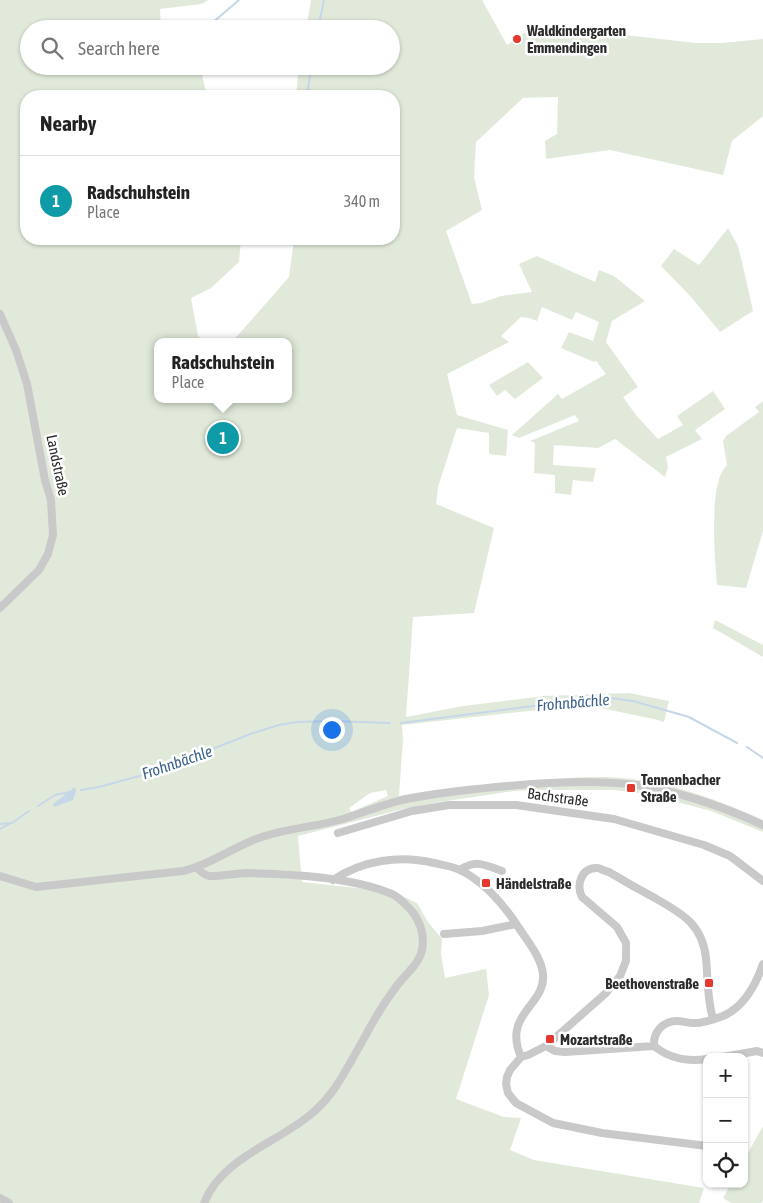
<!DOCTYPE html>
<html lang="en">
<head>
<meta charset="utf-8">
<style>
	body { margin:0; font-family:"Asap Condensed",sans-serif; background:#f2f2f2; color:#222 }
	.controls { position:absolute; right:15px; bottom:15px; display:grid; overflow:hidden; border-radius:10px; box-shadow:0 1px 4px #0004 }
	.controls button { width:45px; height:45px; display:grid; place-items:center; padding:0; border:0; border-bottom:1px solid #e0e0e0; background:#fff; color:#222; font:25px sans-serif }
	.you { position:absolute; left:331px; top:729px; width:18px; height:18px; margin:-12px; border:4px solid #fff; border-radius:50%; background:#1a73e8; box-shadow:0 0 0 8px #1a73e833 }
	.badge { display:grid; place-items:center; width:32px; height:32px; border-radius:50%; background:#d93025; color:#fff; font-size:16px; font-weight:700 }
	.pin { position:absolute; translate:-50% -50%; border:2px solid #fff; box-shadow:0 1px 5px #0006 }
	.popup { position:absolute; left:154px; top:338px; width:138px; height:65px; box-sizing:border-box; display:grid; place-content:center; border-radius:10px; background:#fff; filter:drop-shadow(0 1px 4px #0005); font-size:16px; white-space:nowrap; color:#767676 }
	.popup b { font-size:19px; color:#222 }
	.popup::after { content:''; position:absolute; left:50%; top:100%; margin-left:-10px; border:10px solid transparent; border-top-color:#fff }
	.list { margin:0; padding:0; list-style:none }
	h2 { display:flex; justify-content:space-between; align-items:center; height:65px; margin:0; padding:0 20px; font-size:21px }
	h2 small { font-size:16px; font-weight:400; color:#767676 }
	.list li { display:grid; grid-template-columns:32px 1fr auto; gap:15px; align-items:center; box-sizing:border-box; height:90px; padding:0 20px; border-top:1px solid #e0e0e0 }
	.list b { display:block; font-size:19px; white-space:nowrap }
	.list p { margin:0; font-size:16px; white-space:nowrap; color:#767676 }
	.list em { font-size:16px; font-style:normal; color:#767676 }
	.icon { flex:none; width:28px; height:28px; fill:none; stroke:currentColor; stroke-width:2; stroke-linecap:round; stroke-linejoin:round }
	.map { position:relative; flex:none; width:763px; height:1203px; overflow:hidden }
	.search { position:absolute; background:#fff; box-shadow:0 1px 4px #0004; left:20px; top:20px; width:380px; height:55px; display:flex; align-items:center; gap:12px; box-sizing:border-box; padding:0 18px; border-radius:28px; color:#767676; font-size:19px }
	.panel { position:absolute; background:#fff; box-shadow:0 1px 4px #0004; left:20px; top:90px; width:380px; height:155px; border-radius:20px }
	.map>svg:first-child { display:block }
	.green { fill:#e1eada; fill-rule:evenodd }
	.water { fill:#c6d7ea }
	.lines { fill:none; stroke-linecap:round; stroke-linejoin:round }
	.stream { stroke:#c6d7ea; stroke-width:2 }
	.minor { stroke:#c9c9c9; stroke-width:8 }
	.poi-dot { fill:#e4382e; stroke:#fff; stroke-width:2 }
	.labels { text-anchor:middle; dominant-baseline:central; stroke-width:5; stroke-linejoin:round; paint-order:stroke }
	.poi-label { font-size:15px; font-weight:bold; fill:#2c2c2c; stroke:#fff; text-anchor:start }
	.street-label { font-size:15px; fill:#2c2c2c; stroke:#fff }
	.water-label { font-size:16px; font-style:italic; fill:#3c638d; stroke:#fff }
</style>
</head>
<body>
<div class="map">
<svg width="763" height="1203" viewBox="0 0 763 1203">
	<rect width="100%" height="100%" fill="#fff"/>
	<!-- green -->
	<path class="green" d="M 0,0 L 208,0 L 202,4 L 160,9 L 161,29 L 29,29 L 29,66 L 200,66 L 207,96 L 26,96 L 26,239 L 241,239 L 239,262 L 211,288 L 191,298 L 198,336 L 205,342 L 158,342 L 158,399 L 288,399 L 288,342 L 232,342 L 289,277 L 294,239 L 394,239 L 394,96 L 296,96 L 299,66 L 391,66 L 391,29 L 306,29 L 311,0 L 482,0 L 507,45 L 524,33 L 539,30 L 607,33 L 696,43 L 722,43 L 763,39 L 763,116 L 732,141 L 723,175 L 610,150 L 546,159 L 545,141 L 557,134 L 558,97 L 523,98 L 476,142 L 474,177 L 482,210 L 446,231 L 472,304 L 481,303 L 501,296 L 532,292 L 519,264 L 537,256 L 595,282 L 599,270 L 614,276 L 645,301 L 612,321 L 606,342 L 638,387 L 623,397 L 636,415 L 658,439 L 683,425 L 677,416 L 713,391 L 725,409 L 695,430 L 702,439 L 666,457 L 668,467 L 665,477 L 615,439 L 598,448 L 554,445 L 553,465 L 596,468 L 593,482 L 573,480 L 571,495 L 555,493 L 555,475 L 534,473 L 535,443 L 530,441 L 579,421 L 575,415 L 519,438 L 512,435 L 558,394 L 562,399 L 606,374 L 596,361 L 594,362 L 561,348 L 569,332 L 593,341 L 599,322 L 576,312 L 572,320 L 542,307 L 537,321 L 529,318 L 521,317 L 501,336 L 509,342 L 447,374 L 457,415 L 508,430 L 506,456 L 489,454 L 489,433 L 457,428 L 438,487 L 436,504 L 494,528 L 474,613 L 413,617 L 406,717 L 463,706 L 544,696 L 629,693 L 669,701 L 664,722 L 658,720 L 601,708 L 529,711 L 402,725 L 403,739 L 399,796 C 436,788 474,786 512,783 C 551,779 594,774 633,779 C 677,785 722,801 763,820 L 763,832 L 711,811 L 647,794 L 614,790 L 537,790 L 514,791 L 440,802 L 395,811 L 298,836 L 302,882 L 394,892 L 417,903 L 428,922 L 442,939 L 441,954 L 445,978 L 486,969 L 489,995 L 456,1099 L 504,1117 L 521,1118 L 510,1150 L 534,1160 L 704,1188 L 699,1203 L 0,1203 ZM 386,790 L 388,796 L 351,812 L 349,808 L 370,793 Z
		M 728,228 L 738,246 L 742,262 L 753,311 L 720,332 L 692,298 L 661,266 L 674,249 L 699,265 Z
		M 528,362 L 543,378 L 515,399 L 505,390 L 497,396 L 489,385 Z
		M 763,401 L 763,531 L 746,588 L 717,585 C 715,559 708,482 727,465 L 723,441 L 726,436 L 759,412 L 755,407 Z
		M 715,620 L 763,645 L 763,657 L 713,628 Z
		M 763,1126 L 763,1200 L 762,1203 L 731,1203 L 723,1198 L 731,1184 L 744,1184 L 744,1160 Z"/>
	<!-- water -->
	<path class="water" d="M 75,787 L 76,791 L 73,800 L 54,807 L 53,804 Z"/>
	<g class="lines">
		<!-- stream -->
		<path class="stream" d="M 153,28 L 153,29
			M 205,29 L 239,0
			M 318,29 L 324,0
			M 285,91 L 305,91 L 308,90 L 311,66
			M 401,723 L 602,697 L 633,701 L 689,717 L 737,743
			M 747,747 L 763,758
			M 81,790 L 99,787 L 154,772 L 253,733 L 279,725 L 297,722 L 332,721 L 390,723
			M 38,806 L 55,795 L 70,792
			M 0,824 L 12,823 L 29,811
			M 0,829 L 9,824"/>
		<!-- minor -->
		<path class="minor" d="M 0,314 L 16,350 L 27,384 L 45,480 L 51,500 L 53,535 L 48,554 L 39,570 L 0,608
			M 338,833 L 412,811 L 449,805 L 516,805 L 614,819 L 704,845 L 730,856 L 763,881
			M 197,868 C 200,871 204,875 209,876 C 218,877 236,873 247,873 C 291,874 351,877 392,894 C 399,897 405,904 410,909 C 420,920 425,935 422,950 C 419,965 404,975 396,987 C 383,1004 372,1023 362,1042 C 346,1069 335,1095 310,1115 C 275,1144 222,1158 204,1203
			M 460,870 C 477,859 484,865 502,871
			M 0,876 L 36,887 L 183,871 C 210,865 233,847 259,838 C 286,828 316,827 343,819 C 366,812 388,802 412,798 C 451,791 492,787 532,784 C 571,782 610,780 649,787 C 689,795 726,808 763,825
			M 333,880 C 363,860 399,855 434,863 C 443,865 452,866 460,870 C 485,882 504,905 519,928 C 528,942 541,957 543,974 C 546,1006 502,1013 521,1057
			M 444,934 L 482,931 L 516,924
			M 546,1046 L 555,1051 L 565,1052 L 654,1046
			M 723,1057 L 757,1051 L 763,1053
			M 707,1059 C 687,1062 670,1059 654,1046 C 653,1032 663,1021 677,1021 C 683,1021 688,1023 693,1023 C 702,1024 715,1019 723,1016 C 744,1007 756,984 763,964
			M 707,1146 L 602,1133 L 553,1123 L 516,1103 L 508,1093 L 506,1084 L 507,1077 L 510,1070 L 516,1063 L 521,1057 L 528,1055 L 546,1046 L 606,993 L 620,976 L 626,961 L 626,943 L 617,927 L 582,897 C 576,885 581,867 598,868 C 601,869 605,871 609,872 C 624,881 638,889 653,897 C 681,913 702,923 706,958 C 708,979 707,999 713,1019
			M 0,1198 L 9,1203"/>
	</g>
	<!-- markers -->
	<g class="poi-dot">
		<circle cx="517" cy="39" r="5"/>
		<rect x="626" y="783" width="10" height="10" rx="2.5"/>
		<rect x="481" y="878" width="10" height="10" rx="2.5"/>
		<rect x="704" y="978" width="10" height="10" rx="2.5"/>
		<rect x="545" y="1034" width="10" height="10" rx="2.5"/>
	</g>
	<g class="labels">
		<!-- poi labels -->
		<g class="poi-label">
			<text x="527" y="30">Waldkindergarten<tspan x="527" dy="17">Emmendingen</tspan></text>
			<text x="641" y="779">Tennenbacher<tspan x="641" dy="17">Straße</tspan></text>
			<text x="496" y="883">Händelstraße</text>
			<text x="699" y="983" text-anchor="end">Beethovenstraße</text>
			<text x="560" y="1039">Mozartstraße</text>
		</g>
		<!-- street labels -->
		<g class="street-label">
			<text transform="translate(58 465) rotate(78)">Landstraße</text>
			<text transform="translate(558 797) rotate(8)">Bachstraße</text>
		</g>
		<!-- water labels -->
		<g class="water-label">
			<text transform="translate(573 702) rotate(-5)">Frohnbächle</text>
			<text transform="translate(177 762) rotate(-19)">Frohnbächle</text>
		</g>
	</g>
</svg>
<div class="controls">
<button>+</button>
<button>−</button>
<button><svg class="icon" aria-label="locate" viewBox="0 0 24 24"><circle cx="12" cy="12" r="6"/><path d="M12 2v4M12 18v4M2 12h4M18 12h4"/></svg></button>
</div>
<div class="you"></div>
<div class="pin badge" style="left:223px;top:438px;background:#0f9aa8">1</div>
<div class="popup"><b>Radschuhstein</b>Place</div>
<div class="search"><svg class="icon" aria-label="search" viewBox="0 0 24 24"><circle cx="10" cy="10" r="6"/><path d="M15 15l6 6"/></svg>Search here</div>
<section class="panel">
<h2>Nearby<small></small></h2>
<ul class="list">
<li><span class="badge" style="background:#0f9aa8">1</span><div><b>Radschuhstein</b><p>Place</p></div><em>340 m</em></li>
</ul>
</section>
</div>
</body>
</html>
